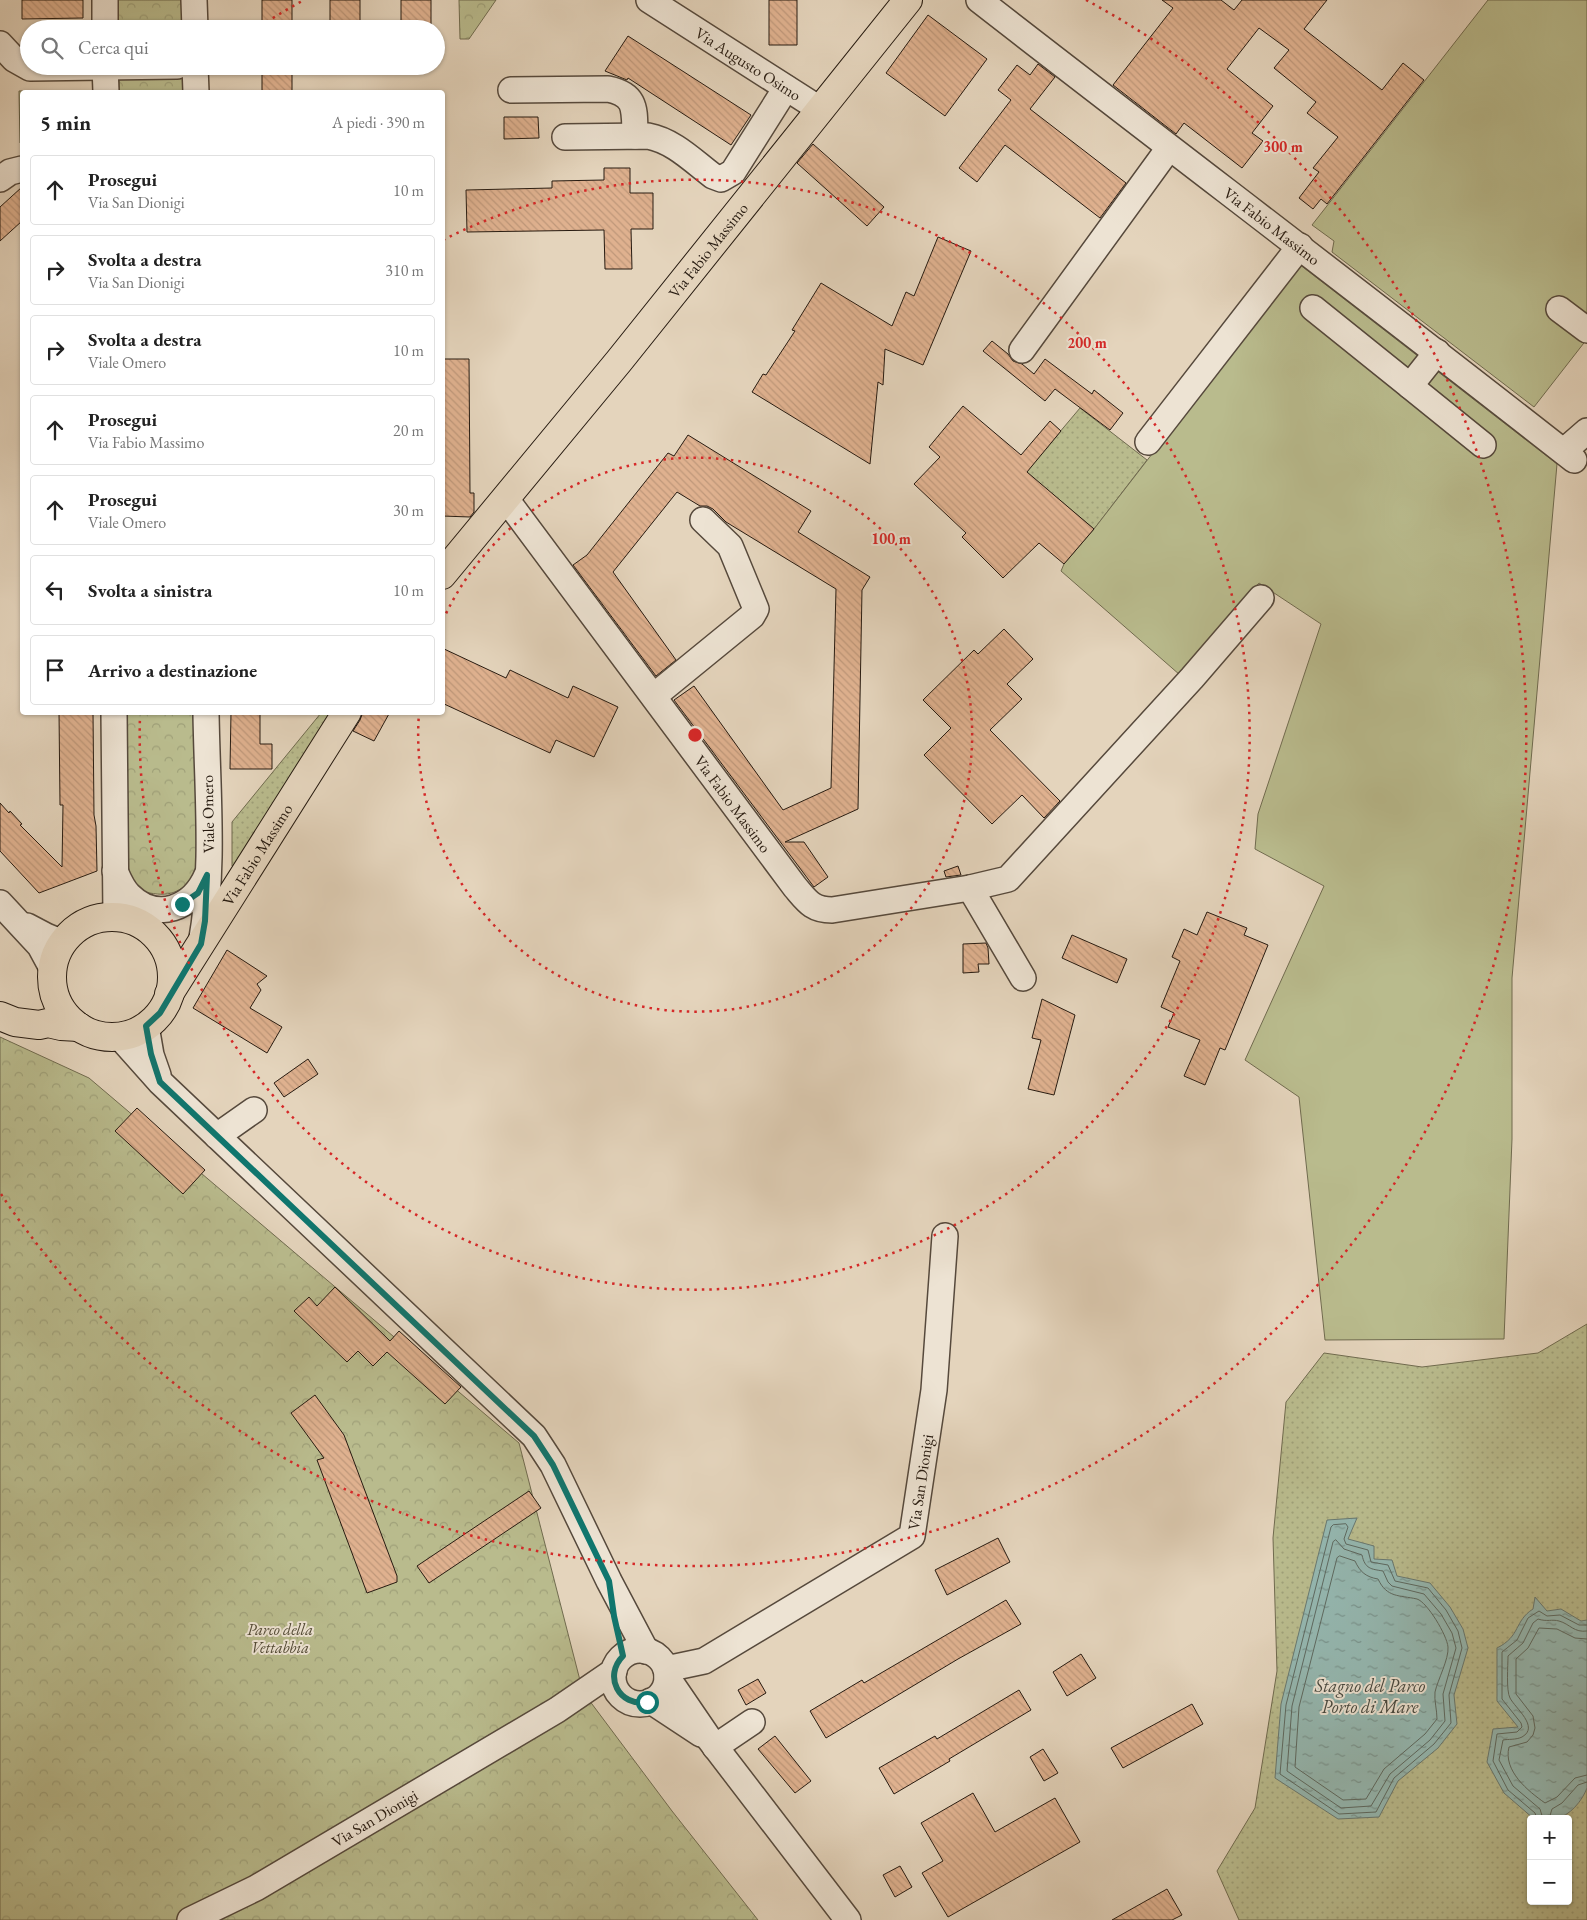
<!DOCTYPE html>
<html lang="it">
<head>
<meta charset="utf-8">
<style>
	body { margin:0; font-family:"EB Garamond",serif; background:#f2f2f2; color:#222 }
	.controls { position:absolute; right:15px; bottom:15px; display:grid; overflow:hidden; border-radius:5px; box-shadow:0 1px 4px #0004 }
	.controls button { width:45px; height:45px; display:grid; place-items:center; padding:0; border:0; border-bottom:1px solid #e0e0e0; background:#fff; color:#222; font:25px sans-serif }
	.stop { position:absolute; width:15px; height:15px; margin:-11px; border:4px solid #0f766e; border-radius:50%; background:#fff }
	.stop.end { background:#0f766e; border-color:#fff; box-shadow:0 1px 5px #0008 }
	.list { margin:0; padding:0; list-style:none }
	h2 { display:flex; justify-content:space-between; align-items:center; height:65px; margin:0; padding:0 20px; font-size:21px }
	h2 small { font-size:16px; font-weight:400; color:#767676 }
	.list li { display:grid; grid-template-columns:32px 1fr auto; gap:15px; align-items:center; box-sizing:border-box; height:70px; margin:0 10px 10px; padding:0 10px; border:1px solid #e0e0e0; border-radius:5px }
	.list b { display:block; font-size:19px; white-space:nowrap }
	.list p { margin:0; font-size:16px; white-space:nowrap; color:#767676 }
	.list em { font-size:16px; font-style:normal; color:#767676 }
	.icon { flex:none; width:28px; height:28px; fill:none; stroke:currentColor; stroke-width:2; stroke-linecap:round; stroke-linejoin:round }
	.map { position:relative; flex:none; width:1587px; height:1920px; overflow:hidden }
	.search { position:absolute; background:#fff; box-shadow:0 1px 4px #0004; left:20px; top:20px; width:425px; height:55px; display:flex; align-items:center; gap:12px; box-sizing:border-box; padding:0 18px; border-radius:28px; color:#767676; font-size:19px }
	.panel { position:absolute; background:#fff; box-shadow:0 1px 4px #0004; left:20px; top:90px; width:425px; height:625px; border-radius:5px }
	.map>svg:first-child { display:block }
	.grass { fill:url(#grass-dots); stroke:#706b4f; fill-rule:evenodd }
	.park { fill:url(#park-crowns); stroke:#706b4f }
	.pitch { fill:#b9bb8d; stroke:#706b4f }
	.water { fill:url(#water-ripples); stroke:#697971 }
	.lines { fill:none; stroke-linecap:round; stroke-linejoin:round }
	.shore { stroke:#5e6a61; stroke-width:1 }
	.building { fill:url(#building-back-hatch); stroke:#271b11 }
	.minor-casing { stroke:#56493c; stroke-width:28 }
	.major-casing { stroke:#271b11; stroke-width:30 }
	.minor { stroke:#ede3d3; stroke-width:25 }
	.major { stroke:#e4d4bc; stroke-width:28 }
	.route { stroke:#0f766e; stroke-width:6 }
	.ring { fill:none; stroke:#d62828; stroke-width:2.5; stroke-dasharray:2.5 5 }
	.labels { text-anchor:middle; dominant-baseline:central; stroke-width:4; stroke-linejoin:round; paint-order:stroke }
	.street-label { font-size:16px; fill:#271b11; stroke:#ede3d3 }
	.park-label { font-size:16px; font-style:italic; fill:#534b36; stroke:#ede3d3 }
	.water-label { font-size:18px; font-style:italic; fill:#484a41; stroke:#ede3d3 }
	.centre { fill:#d62828; stroke:#ede3d3; stroke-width:2.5 }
	.ring-label { font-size:15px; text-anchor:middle; font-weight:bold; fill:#d62828; stroke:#ede3d3; stroke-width:4; stroke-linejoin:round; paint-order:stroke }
</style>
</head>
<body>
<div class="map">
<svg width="1587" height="1920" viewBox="0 0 1587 1920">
	<defs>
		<pattern id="grass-dots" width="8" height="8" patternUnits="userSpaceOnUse" patternTransform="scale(1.25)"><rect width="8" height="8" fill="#b9bb8d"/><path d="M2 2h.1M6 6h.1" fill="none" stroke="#9fa079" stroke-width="1.8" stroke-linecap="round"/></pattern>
		<pattern id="park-crowns" width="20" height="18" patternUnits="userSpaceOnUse" patternTransform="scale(1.25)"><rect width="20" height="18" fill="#b9bb8d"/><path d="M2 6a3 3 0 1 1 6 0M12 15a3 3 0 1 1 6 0" fill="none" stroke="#9fa079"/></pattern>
		<pattern id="water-ripples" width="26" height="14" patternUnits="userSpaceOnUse" patternTransform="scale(1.25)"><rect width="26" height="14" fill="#95b8b1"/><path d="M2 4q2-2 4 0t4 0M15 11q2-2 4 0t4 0" fill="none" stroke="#7a958f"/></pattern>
		<pattern id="building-back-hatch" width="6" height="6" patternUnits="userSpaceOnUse" patternTransform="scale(1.25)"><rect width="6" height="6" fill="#dfb18f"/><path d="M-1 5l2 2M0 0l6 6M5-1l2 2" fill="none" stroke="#bf987a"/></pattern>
	</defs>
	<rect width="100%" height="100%" fill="#e4d4bc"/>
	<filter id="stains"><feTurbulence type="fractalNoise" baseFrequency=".004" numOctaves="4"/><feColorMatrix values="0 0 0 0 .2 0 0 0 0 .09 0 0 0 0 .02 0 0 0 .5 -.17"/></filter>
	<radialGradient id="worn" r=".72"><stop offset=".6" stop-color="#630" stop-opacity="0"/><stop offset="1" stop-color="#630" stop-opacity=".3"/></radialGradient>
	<!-- grass -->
	<path class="grass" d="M 1080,408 L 1147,460 L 1094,529 L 1026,472 Z
		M 321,713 L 334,713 L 241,866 L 232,866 L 232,822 Z
		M 1587,1324 L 1587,1920 L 1239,1920 L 1217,1871 L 1255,1808 L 1277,1671 L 1273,1538 L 1286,1402 L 1324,1353 L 1422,1367 L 1538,1353 ZM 1531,1819 L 1568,1819 L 1568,1901 L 1531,1901 Z"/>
	<!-- park -->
	<path class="park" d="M 117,0 L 188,0 L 188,29 L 118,29 Z
		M 459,0 L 496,0 L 469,39 L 460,39 Z
		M 119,71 L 188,71 L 189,92 L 119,92 Z
		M 19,91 L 76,91 L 76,92 L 22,92 L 22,143 L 20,143 Z
		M 123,713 L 199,713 L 197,877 C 173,896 169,897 139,891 L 128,875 L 124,858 Z
		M 0,1037 L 89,1078 L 519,1443 L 583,1692 L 672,1811 L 758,1920 L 0,1920 Z"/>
	<!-- pitch -->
	<path class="pitch" d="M 1488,0 L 1587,0 L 1587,339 L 1534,407 L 1332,252 L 1334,241 L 1312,225 Z
		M 1299,264 L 1557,464 L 1512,978 L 1512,1139 L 1504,1339 L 1325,1340 L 1299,1097 L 1245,1060 L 1324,886 L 1255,849 L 1258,814 L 1321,624 L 1259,583 L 1180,675 L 1061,571 L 1064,564 L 1094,529 Z"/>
	<!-- water -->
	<path class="water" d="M 1357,1518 L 1348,1539 L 1374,1546 L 1374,1559 L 1392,1560 L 1397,1576 L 1430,1583 L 1450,1607 L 1463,1629 L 1468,1648 L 1454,1695 L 1457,1724 L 1438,1748 L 1398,1781 L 1379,1817 L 1338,1819 L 1275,1778 L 1281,1704 L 1327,1520 Z
		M 1535,1597 L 1547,1611 L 1561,1609 L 1581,1621 L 1587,1620 L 1587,1788 C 1582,1801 1570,1816 1555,1819 C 1549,1820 1541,1819 1534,1819 L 1504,1793 L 1487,1762 L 1493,1729 L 1518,1727 L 1497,1701 L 1497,1648 C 1521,1636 1514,1621 1533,1609 Z"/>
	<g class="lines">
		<!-- shore -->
		<path class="shore" d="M 1346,1524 L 1348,1527 L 1344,1539 L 1346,1544 L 1368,1550 L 1371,1562 L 1388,1565 L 1395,1581 L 1428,1588 L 1446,1610 L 1458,1631 L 1462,1648 L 1449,1695 L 1451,1723 L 1434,1744 L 1394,1778 L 1376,1812 L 1339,1814 L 1280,1774 L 1286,1705 L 1331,1527 L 1333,1525 Z
			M 1336,1540 L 1344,1549 L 1362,1555 C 1365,1569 1371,1569 1383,1571 L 1388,1582 L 1392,1586 L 1424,1594 L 1441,1614 L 1452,1633 L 1456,1648 L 1443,1694 L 1445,1721 L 1430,1740 L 1390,1774 L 1371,1806 L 1341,1808 L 1287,1771 L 1292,1706 L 1333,1542 Z
			M 1340,1556 L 1355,1561 C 1360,1572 1366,1577 1378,1579 C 1387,1598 1399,1595 1417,1599 C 1427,1602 1447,1635 1448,1647 C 1449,1659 1438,1679 1435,1692 C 1434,1700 1437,1710 1437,1719 L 1425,1734 L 1384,1769 L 1366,1799 L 1343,1800 L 1295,1767 L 1299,1707 L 1337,1558 Z
			M 1587,1639 L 1575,1638 L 1557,1629 L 1539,1628 L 1528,1648 L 1516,1659 L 1516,1694 L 1533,1716 L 1535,1728 L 1533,1735 L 1527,1742 L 1509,1747 C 1503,1771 1528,1791 1545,1803 L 1557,1797 L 1575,1778 L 1587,1775
			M 1537,1819 L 1535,1813 L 1508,1790 L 1493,1761 L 1497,1734 L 1517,1732 L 1522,1727 L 1521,1723 L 1502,1699 L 1502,1652 L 1517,1640 L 1528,1618 L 1539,1611 L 1547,1616 L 1560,1615 L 1579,1625 L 1587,1625
			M 1543,1819 L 1540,1809 L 1513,1786 L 1499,1760 L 1503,1740 C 1508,1739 1516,1740 1522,1737 C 1540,1727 1515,1708 1510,1698 C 1506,1691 1508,1665 1508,1656 L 1523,1643 L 1533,1623 L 1538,1619 C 1547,1622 1552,1619 1559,1621 C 1570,1624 1574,1633 1587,1631
			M 1549,1819 L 1552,1809 L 1562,1803 L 1578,1785 L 1587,1782"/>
	</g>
	<!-- building -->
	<path class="building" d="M 22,0 L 83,0 L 83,18 L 22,19 Z
		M 262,0 L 292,0 L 292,29 L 262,29 Z
		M 330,0 L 360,0 L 360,29 L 330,29 Z
		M 401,0 L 431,0 L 431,29 L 401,29 Z
		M 769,0 L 797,0 L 797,45 L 769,45 Z
		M 1162,0 L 1221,0 L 1234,10 L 1242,0 L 1327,0 L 1304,29 L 1382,90 L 1403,63 L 1424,80 L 1327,204 L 1321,199 L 1313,209 L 1299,198 L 1319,172 L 1313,168 L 1338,137 L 1307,113 L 1316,102 L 1274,68 L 1289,50 L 1259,28 L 1227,69 L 1273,106 L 1252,133 L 1263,141 L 1242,168 L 1184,123 L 1176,134 L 1113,85 L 1173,8 Z
		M 928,15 L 987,59 L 945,116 L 886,73 Z
		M 628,36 L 751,115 L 731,145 L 628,78 L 627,80 L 605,71 Z
		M 1038,64 L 1055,77 L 1030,109 L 1126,183 L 1100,218 L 1005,145 L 977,182 L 959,168 L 1011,100 L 998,90 L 1017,65 L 1030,75 Z
		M 262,66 L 292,66 L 292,92 L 262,92 Z
		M 504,117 L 538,117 L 539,138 L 504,139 Z
		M 813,144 L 884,207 L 867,226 L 797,163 Z
		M 604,168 L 630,168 L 630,193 L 653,193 L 653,229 L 631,229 L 632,269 L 605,269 L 604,230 L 467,232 L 466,190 L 552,188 L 552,181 L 604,180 Z
		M 22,187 L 22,221 L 0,241 L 0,207 Z
		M 938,237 L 971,251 L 923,365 L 885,349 L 883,385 L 878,382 L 870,464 L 752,392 L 763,374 L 766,375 L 795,331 L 792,330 L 821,283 L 892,326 L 906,292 L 914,296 Z
		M 992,341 L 1008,354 L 1013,361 L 1022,364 L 1034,374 L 1045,359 L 1092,394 L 1094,390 L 1123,413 L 1110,430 L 1055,389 L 1045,401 L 983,351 Z
		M 442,359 L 469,359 L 470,493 L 474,493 L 474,512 L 470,517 L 442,516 Z
		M 963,406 L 1021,455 L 1050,421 L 1061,431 L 1027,472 L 1094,529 L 1064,564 L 1039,543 L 1003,578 L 962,537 L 966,533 L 914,484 L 940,457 L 929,447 Z
		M 688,435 L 811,511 L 798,532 L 870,577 L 862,590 L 858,809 L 785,842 L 804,842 L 828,877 L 814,887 L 674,700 L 694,686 L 783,810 L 831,788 L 836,589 L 726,522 L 713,509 L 707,506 L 700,506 L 677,492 L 613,572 L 676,660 L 656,676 L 573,565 L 587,555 L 668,453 L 674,456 Z
		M 1004,629 L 1033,659 L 1007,684 L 1022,699 L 990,730 L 1060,801 L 1044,818 L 1022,795 L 992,824 L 924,755 L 951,728 L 923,700 L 974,650 L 978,654 Z
		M 442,648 L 506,678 L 510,670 L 568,698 L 573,686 L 618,707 L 594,757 L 556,740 L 550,753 L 442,703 Z
		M 59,712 L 93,712 L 94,815 L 96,826 L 97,871 L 39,893 L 0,851 L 0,803 L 9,813 L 10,811 L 22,824 L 20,825 L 62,867 L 63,805 L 60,805 Z
		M 231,712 L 260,712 L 260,744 L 272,744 L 272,769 L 230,769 Z
		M 363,712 L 390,712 L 374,741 L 353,731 L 360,720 Z
		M 958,866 L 961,875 L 946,877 L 944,871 Z
		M 1207,912 L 1247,928 L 1244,935 L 1268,945 L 1225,1050 L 1220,1048 L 1205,1085 L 1184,1076 L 1200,1040 L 1168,1027 L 1174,1013 L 1161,1007 L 1180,961 L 1172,957 L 1184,929 L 1197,935 Z
		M 1072,935 L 1127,959 L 1117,983 L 1062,958 Z
		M 986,943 L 988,948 L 989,964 L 978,964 L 979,972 L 963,973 L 963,944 Z
		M 227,950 L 267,976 L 257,984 L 261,990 L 250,1008 L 282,1027 L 267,1053 L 193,1008 Z
		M 1042,999 L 1075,1015 L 1054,1095 L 1028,1089 L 1041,1040 L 1032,1038 Z
		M 308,1059 L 318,1074 L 284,1097 L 274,1083 Z
		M 137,1108 L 205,1170 L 183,1194 L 115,1131 Z
		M 335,1287 L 390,1341 L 399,1331 L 461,1387 L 445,1404 L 387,1352 L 373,1366 L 358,1351 L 347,1362 L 294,1311 L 309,1297 L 317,1306 Z
		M 315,1395 L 344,1435 L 397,1576 L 397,1582 L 367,1593 L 317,1460 L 324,1458 L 291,1413 Z
		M 529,1491 L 541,1508 L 429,1583 L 417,1566 Z
		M 998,1538 L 1010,1562 L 947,1595 L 935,1570 Z
		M 1006,1600 L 1021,1624 L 958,1659 L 826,1738 L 810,1711 L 862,1680 L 864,1683 Z
		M 1081,1654 L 1096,1678 L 1067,1696 L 1053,1672 Z
		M 758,1679 L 766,1693 L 746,1705 L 738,1690 Z
		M 1019,1690 L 1031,1710 L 949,1759 L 950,1761 L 894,1794 L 879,1768 L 935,1736 L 937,1739 Z
		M 1192,1704 L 1203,1724 L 1123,1768 L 1111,1748 Z
		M 775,1736 L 811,1781 L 795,1793 L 758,1749 Z
		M 1043,1749 L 1058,1773 L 1044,1781 L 1030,1757 Z
		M 973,1793 L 995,1832 L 1055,1798 L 1080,1842 L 948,1917 L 922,1873 L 943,1861 L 921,1823 Z
		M 900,1866 L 912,1887 L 895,1897 L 883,1875 Z
		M 1167,1889 L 1182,1915 L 1172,1920 L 1112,1920 Z"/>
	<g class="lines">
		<defs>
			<g id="minor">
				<path d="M 105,0 L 105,29"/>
				<path d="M 194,0 L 195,29"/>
				<path id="s1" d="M 649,0 L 821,110"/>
				<path id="s2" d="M 979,0 C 1177,154 1377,305 1574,460"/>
				<path d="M 0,44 L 14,59 L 30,68 L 177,66"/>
				<path d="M 105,66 L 106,92"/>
				<path d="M 195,66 L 196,92"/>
				<path d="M 511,90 L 608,89 C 638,95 634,111 635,136"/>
				<path d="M 565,137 L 648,136 C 674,141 693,161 713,176 L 721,179 L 733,172 L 786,88"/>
				<path d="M 0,179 L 10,172 L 22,169"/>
				<path d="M 1313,308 L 1410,386 L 1437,352"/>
				<path d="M 1559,309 L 1587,330"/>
				<path d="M 1022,350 L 1169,148"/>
				<path d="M 1410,386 L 1483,445"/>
				<path d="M 1148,442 L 1300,246"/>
				<path d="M 1564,451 L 1587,431"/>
				<path id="s3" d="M 506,499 L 795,887 C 807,901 812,910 832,910 L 970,888 L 1008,879 L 1192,678 L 1261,598"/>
				<path d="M 654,696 L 752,616 L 756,609 L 730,546 L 703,520"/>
				<path d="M 114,712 L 116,917"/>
				<path d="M 115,871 C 119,880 122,888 129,895 C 157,923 193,908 207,875"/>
				<path d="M 970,888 L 1023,978"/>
				<path d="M 0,903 L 40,946 L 53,970"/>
				<path d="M 27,926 L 46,936 L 63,943"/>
				<path d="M 201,944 C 215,869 207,789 206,712"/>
				<path d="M 146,1026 L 151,1055 L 158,1075"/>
				<path d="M 119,1036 L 160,1082 L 534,1436 L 553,1465 L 609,1581 L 646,1651"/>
				<path d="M 217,1136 L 254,1110"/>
				<circle cx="640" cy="1677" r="27"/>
				<path id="s4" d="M 666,1669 L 704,1661 L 912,1536 L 934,1390 L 945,1236"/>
				<path d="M 667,1677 L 710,1740 L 848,1920"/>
				<path d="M 651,1701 L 701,1734"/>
				<path d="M 715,1747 L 752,1722"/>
				<path id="s5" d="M 190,1920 L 256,1888 L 557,1710 L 614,1671"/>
			</g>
			<g id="major">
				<path id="s6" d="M 442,575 L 619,361 L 908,0"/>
				<circle cx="112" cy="977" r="60"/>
				<path id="s7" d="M 169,994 L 347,712"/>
				<path d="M 0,1016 L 15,1022 L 39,1025 L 48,1023 L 61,1026 L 79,1027"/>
			</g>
		</defs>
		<!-- minor casing -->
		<use href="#minor" class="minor-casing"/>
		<!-- major casing -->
		<use href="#major" class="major-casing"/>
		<!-- minor -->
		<use href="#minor" class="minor"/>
		<!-- major -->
		<use href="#major" class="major"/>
	</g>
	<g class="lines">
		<!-- route -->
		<path class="route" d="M 182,904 L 198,893 L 207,875 L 205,921 L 201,944 L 160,1013 L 146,1026 L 151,1054 L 160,1082 L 534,1436 L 553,1465 L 609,1581 L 614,1616 L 623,1656 C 603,1676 619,1707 647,1702"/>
	</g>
	<!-- distance rings -->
	<g class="ring">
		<path d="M443 620A277 277 0 1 1 419 713"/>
		<path d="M443 240A555 555 0 1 1 140 716"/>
		<path d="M260 26A832 832 0 0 1 304 0M1086 0A832 832 0 1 1 1 1194"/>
	</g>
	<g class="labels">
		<!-- street labels -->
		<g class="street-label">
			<text stroke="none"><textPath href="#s1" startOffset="118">Via Augusto Osimo</textPath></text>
			<text stroke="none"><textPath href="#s2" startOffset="370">Via Fabio Massimo</textPath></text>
			<text stroke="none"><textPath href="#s6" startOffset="420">Via Fabio Massimo</textPath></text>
			<text stroke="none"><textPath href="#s3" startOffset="380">Via Fabio Massimo</textPath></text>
			<text transform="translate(208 814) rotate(-91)">Viale Omero</text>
			<text stroke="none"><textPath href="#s7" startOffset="165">Via Fabio Massimo</textPath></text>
			<text stroke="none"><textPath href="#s4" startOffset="336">Via San Dionigi</textPath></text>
			<text stroke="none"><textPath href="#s5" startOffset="211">Via San Dionigi</textPath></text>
		</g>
		<!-- park labels -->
		<g class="park-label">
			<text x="280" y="1629">Parco della<tspan x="280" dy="18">Vettabbia</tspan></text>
		</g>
		<!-- water labels -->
		<g class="water-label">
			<text x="1370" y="1685">Stagno del Parco<tspan x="1370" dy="21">Porto di Mare</tspan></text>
		</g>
	</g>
	<circle cx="695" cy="735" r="8" class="centre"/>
	<g class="ring-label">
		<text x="1283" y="152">300 m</text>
		<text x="1087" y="348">200 m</text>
		<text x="891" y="544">100 m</text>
	</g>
	<rect width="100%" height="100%" filter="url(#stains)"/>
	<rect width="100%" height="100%" fill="url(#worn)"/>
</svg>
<div class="controls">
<button>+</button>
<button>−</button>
</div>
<div class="stop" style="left:647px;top:1702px"></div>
<div class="stop end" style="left:182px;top:904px"></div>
<div class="search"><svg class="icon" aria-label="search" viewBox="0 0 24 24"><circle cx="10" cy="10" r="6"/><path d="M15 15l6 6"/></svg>Cerca qui</div>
<section class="panel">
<h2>5 min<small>A piedi · 390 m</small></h2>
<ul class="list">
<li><svg class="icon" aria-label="ahead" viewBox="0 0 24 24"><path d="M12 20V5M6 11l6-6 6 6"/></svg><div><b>Prosegui</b><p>Via San Dionigi</p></div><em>10 m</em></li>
<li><svg class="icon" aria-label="right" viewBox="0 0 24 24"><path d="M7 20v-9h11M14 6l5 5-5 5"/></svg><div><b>Svolta a destra</b><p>Via San Dionigi</p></div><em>310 m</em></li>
<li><svg class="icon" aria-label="right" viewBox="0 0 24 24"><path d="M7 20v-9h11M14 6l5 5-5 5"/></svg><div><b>Svolta a destra</b><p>Viale Omero</p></div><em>10 m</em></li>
<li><svg class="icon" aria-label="ahead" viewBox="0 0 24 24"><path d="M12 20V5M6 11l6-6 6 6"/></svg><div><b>Prosegui</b><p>Via Fabio Massimo</p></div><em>20 m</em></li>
<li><svg class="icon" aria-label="ahead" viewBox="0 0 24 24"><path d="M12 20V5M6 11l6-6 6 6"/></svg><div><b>Prosegui</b><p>Viale Omero</p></div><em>30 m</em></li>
<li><svg class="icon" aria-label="left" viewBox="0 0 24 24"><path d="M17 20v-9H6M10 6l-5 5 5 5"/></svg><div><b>Svolta a sinistra</b></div><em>10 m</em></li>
<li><svg class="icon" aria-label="arrive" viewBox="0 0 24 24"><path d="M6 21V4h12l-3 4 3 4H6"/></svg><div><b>Arrivo a destinazione</b></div></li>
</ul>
</section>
</div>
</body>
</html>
